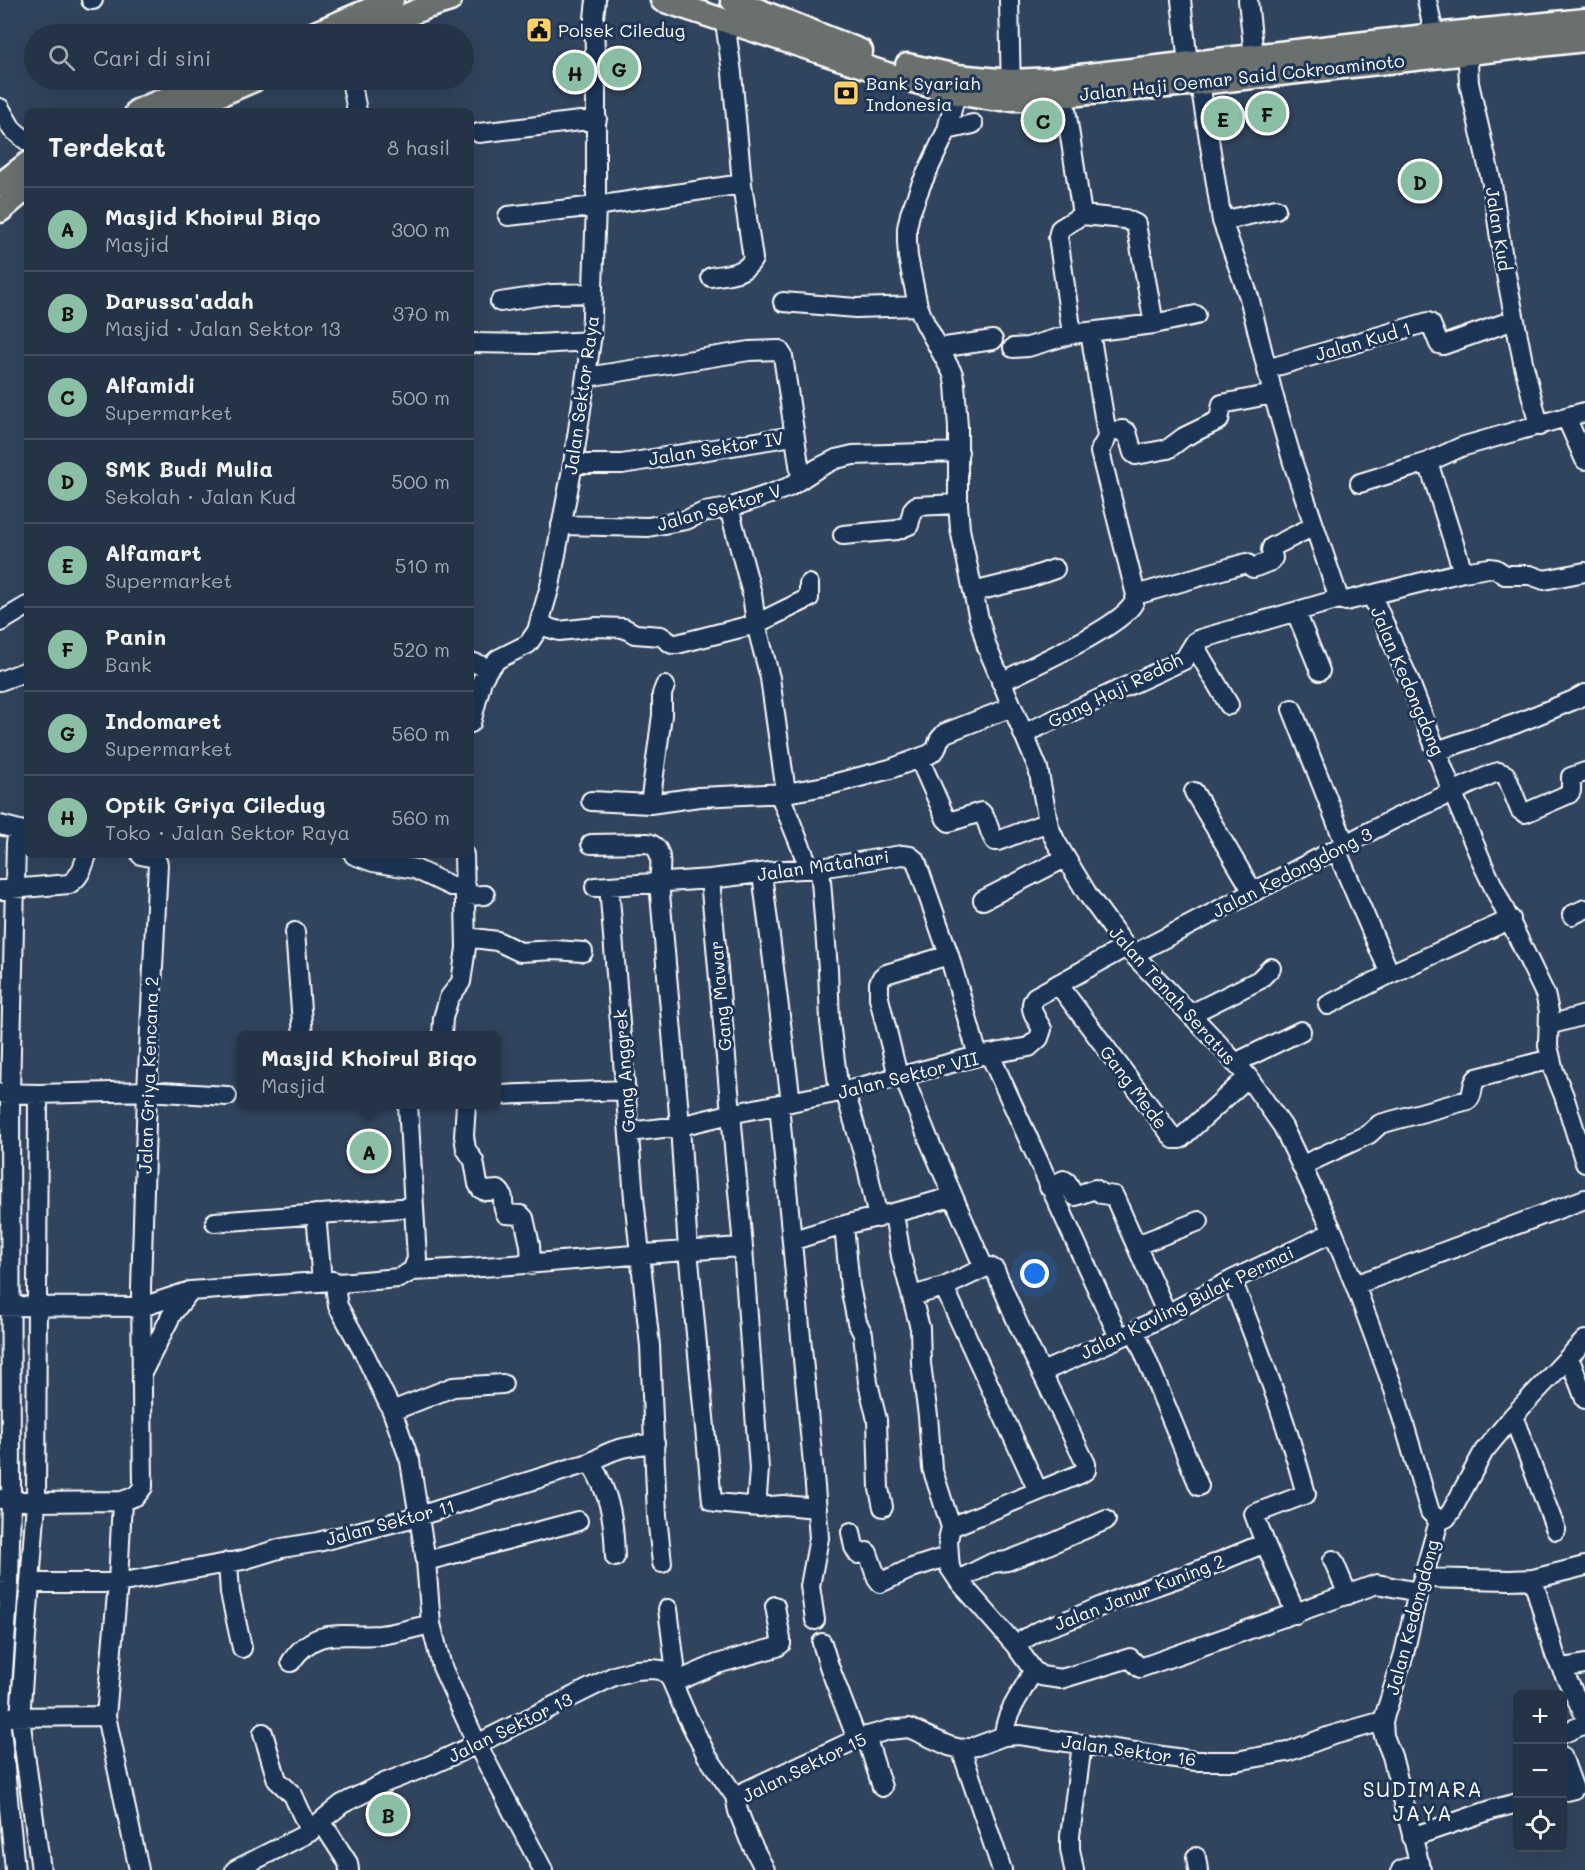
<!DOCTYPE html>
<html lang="id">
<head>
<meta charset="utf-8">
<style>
	body { margin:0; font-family:Mali,sans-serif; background:#313f51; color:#f1f3f6 }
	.controls { position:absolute; right:18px; bottom:18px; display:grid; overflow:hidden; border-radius:9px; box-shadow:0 6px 24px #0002 }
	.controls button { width:54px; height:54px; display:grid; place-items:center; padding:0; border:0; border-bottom:2px solid #424e5f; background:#253346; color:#f1f3f6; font:30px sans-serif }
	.you { position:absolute; left:1035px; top:1274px; width:21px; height:21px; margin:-15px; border:4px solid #fff; border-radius:50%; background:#1a73e8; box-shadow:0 0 0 9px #1a73e833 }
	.badge { display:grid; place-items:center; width:39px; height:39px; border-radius:50%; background:#8abfa5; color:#111; font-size:20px; font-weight:700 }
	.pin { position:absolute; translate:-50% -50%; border:3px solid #fff; box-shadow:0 2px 6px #0006 }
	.popup { position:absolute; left:237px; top:1031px; width:264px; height:78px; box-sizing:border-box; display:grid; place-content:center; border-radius:9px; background:#253346; filter:drop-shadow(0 2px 4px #0005); font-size:20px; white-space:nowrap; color:#a3aab3 }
	.popup b { font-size:22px; color:#f1f3f6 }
	.popup::after { content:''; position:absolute; left:50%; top:100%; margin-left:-12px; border:12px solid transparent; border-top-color:#253346 }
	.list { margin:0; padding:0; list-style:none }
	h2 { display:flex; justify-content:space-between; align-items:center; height:78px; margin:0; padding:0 24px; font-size:26px }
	h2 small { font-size:20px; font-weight:400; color:#a3aab3 }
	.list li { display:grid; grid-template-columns:39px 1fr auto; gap:18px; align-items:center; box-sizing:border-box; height:84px; padding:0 24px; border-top:2px solid #424e5f }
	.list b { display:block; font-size:22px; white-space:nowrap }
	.list p { margin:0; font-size:20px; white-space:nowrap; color:#a3aab3 }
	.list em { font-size:20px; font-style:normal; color:#a3aab3 }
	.icon { flex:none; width:33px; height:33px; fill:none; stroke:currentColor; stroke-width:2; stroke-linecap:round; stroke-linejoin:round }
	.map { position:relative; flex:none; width:1585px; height:1870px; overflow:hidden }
	.search { position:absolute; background:#253346; box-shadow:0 6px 24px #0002; left:24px; top:24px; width:450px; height:66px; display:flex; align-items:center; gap:15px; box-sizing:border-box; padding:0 21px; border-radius:33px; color:#a3aab3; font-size:22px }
	.panel { position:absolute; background:#253346; box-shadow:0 6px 24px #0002; left:24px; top:108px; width:450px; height:750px; border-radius:9px }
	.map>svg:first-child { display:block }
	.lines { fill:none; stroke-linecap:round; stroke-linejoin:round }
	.minor-casing { stroke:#fff; stroke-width:22 }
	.major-casing { stroke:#fff; stroke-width:27 }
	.minor { stroke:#1d3557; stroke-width:18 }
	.major { stroke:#6b706d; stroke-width:22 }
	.labels { text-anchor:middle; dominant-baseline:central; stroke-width:6; stroke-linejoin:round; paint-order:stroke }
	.poi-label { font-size:18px; fill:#fff; stroke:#1d3557; text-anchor:start }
	.street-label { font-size:18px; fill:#fff; stroke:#1d3557 }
	.quarter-label { font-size:21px; letter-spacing:1.5px; fill:#fff; stroke:#1d3557 }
</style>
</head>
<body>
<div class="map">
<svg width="1585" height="1870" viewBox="0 0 1585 1870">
	<rect width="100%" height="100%" fill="#31445d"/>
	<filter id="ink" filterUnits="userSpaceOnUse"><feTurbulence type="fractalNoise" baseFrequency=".0167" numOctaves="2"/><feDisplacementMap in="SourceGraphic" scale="12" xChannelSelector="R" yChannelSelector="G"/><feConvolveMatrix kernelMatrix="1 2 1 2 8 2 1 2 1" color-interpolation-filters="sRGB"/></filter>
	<g filter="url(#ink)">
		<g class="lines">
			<defs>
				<path id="minor" d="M 91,0 L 93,0
					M 1009,0 L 1011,94
					M 1181,0 L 1188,64
					M 1248,0 L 1254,56
					M 1427,0 L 1434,35 L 1434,49
					M 1467,42 L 1469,83 L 1492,184 L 1503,259 L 1523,362 L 1539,426
					M 351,80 L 357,111
					M 957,81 L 956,93 L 947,130 L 921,185 L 910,214 L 907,228 L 907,242 L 908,257 L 918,306 L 925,323 L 953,374 L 955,384 L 958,427 L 958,504 L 960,529 L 978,615 L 987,647 L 1038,768 L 1049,827 L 1056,842 L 1088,895 L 1126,947 L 1214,1039 L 1248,1077 L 1283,1127 L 1333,1232 L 1355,1285 L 1394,1390 L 1430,1512 L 1439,1521
					M 1200,83 L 1222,221 L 1249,297 L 1273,394 L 1293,463 L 1339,599 L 1346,601 L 1463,572 L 1489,568 L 1496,569 L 1505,575 L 1530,575 L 1544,580 L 1585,572
					M 1064,96 L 1082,215
					M 0,108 L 12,129 L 27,141
					M 947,130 L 973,124
					M 479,133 L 597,119
					M 508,216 L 596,206 L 742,184
					M 1222,221 L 1276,209
					M 711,277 C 726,274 745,275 753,259 L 742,184 L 732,73 L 725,21
					M 500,302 L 552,294 L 593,293
					M 783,302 L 856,308 L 918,306
					M 1072,334 L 1058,237 L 1060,229 L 1063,227 L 1082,215 L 1125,219 L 1136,224 L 1154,324
					M 471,343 L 538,344 L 591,341
					M 939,348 L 993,340
					M 1013,348 L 1028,347 L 1072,334 L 1154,324 L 1196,315
					M 1267,369 L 1428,322 L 1431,324 L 1439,344 L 1443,345 L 1514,320
					M 587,377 L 724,355 L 749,351 L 779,350 L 783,356 L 801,478
					M 1566,417 L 1585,412
					M 1107,432 L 1123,430 L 1127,432 L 1133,453 L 1136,455 L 1168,449 L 1184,437 L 1219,420 L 1222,404 L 1273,394
					M 1428,462 L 1463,572
					M 573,464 L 622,464 L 793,436
					M 1360,483 L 1428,462 L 1461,447 L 1566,417 L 1585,460
					M 729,508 L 752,594 L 756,624 L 770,678 L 786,793
					M 561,525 L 648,527 L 686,520 L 704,512 L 729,508 L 770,494 L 789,487 L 818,468 L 836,459 L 853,455 L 959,452
					M 843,535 L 897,530 L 909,525 L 913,509 L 916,506 L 958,504
					M 973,592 L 1026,579 L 1055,569
					M 1136,595 L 1246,563 L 1253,568 L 1271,561 L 1273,558 L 1271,550 L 1272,547 L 1314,526
					M 1372,596 L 1409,680 L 1452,791 L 1484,867 L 1545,994 L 1549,1011 L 1548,1046 L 1554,1071 L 1564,1096 L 1585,1163
					M 1296,612 L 1320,671
					M 0,622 L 27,606
					M 540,622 L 549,628 L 559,631 L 596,627 L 624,628 L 635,634 L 661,636 L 672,644 L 677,644 L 756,624 L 809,598 L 809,584
					M 1194,645 L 1229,705
					M 471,662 L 489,668
					M 0,681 L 27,671
					M 1001,682 C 1030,667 1119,628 1133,604 C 1135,601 1135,598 1136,595 L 1100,452 C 1101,445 1107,442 1107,435 L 1090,332
					M 1292,709 L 1345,844
					M 471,723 L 482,680 L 489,668 L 498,659 L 528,644 L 537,631 L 550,586 L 573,464 L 591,341 L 596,206 L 596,89 L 594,18 L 596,0
					M 1023,734 L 1184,660 L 1195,642 L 1200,639 L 1339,599
					M 1437,751 L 1515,724 L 1574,700 L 1585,694
					M 919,758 L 946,819 L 949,822 L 981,812 C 989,820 988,832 995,841 L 998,841 L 1048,822
					M 1194,792 L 1253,892
					M 779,793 L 809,867
					M 591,801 L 650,804 L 699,797 L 786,793 L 825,786 L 890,769 L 930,754 L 936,749 L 939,740 L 945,733 L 1012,707
					M 650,804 L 662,715 L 662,694 L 665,686
					M 0,825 L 27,832
					M 591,844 L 648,843 C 665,848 660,868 659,882 L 680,1126 L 688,1250 L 712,1501 L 716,1503 L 759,1507 L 783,1505 L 817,1508
					M 1336,849 L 1390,974
					M 354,855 L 373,862 L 415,869 L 451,886 L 466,886
					M 820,868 L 828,969 L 830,1022 L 839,1092
					M 762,874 L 791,1102
					M 710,879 L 743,1247 L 759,1469 L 757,1495 L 759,1507
					M 609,886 L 634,1198 L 650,1346 L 657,1516 L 662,1563
					M 595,887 L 710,879 L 785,870 L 820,868 L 902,855 L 910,856 L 916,861 L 949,955 L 978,1056
					M 0,890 L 69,884 C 80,878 83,867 87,855
					M 466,896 L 485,895
					M 983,900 L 1065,858
					M 1572,915 L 1585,909
					M 295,932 L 303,1036
					M 466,937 L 497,941 L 520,952 L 555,950 L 583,952
					M 1134,954 L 1394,819 L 1492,774 L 1499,772 L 1506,775 L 1520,810 L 1525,813 L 1569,794 L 1571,791 L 1571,777 L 1585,772
					M 1058,984 L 1174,1139 L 1180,1139 L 1248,1077
					M 1328,1005 L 1390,974 L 1511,919
					M 1191,1014 L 1259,980 L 1271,968
					M 1549,1025 L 1585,1015
					M 442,1036 L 443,1018 L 449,998 L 461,982 L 466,948 L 464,855
					M 990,1055 L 1119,1337
					M 1235,1063 L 1301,1031
					M 903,1075 L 928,1138 L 984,1268
					M 898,1076 L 879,998 L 879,983 L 882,977 L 886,974 L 949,955
					M 845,1091 L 867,1167 L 878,1218
					M 0,1093 L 38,1094 L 147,1091 L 227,1096
					M 38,1094 L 36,1502 L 20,1718 L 41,1870
					M 496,1095 L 626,1090
					M 466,1104 L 464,1136 L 466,1149 L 474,1161 L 478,1184 L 481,1189 L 485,1191 L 498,1190 C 507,1197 500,1205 506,1214 L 521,1215 L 524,1218 L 530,1245 L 531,1265
					M 779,1104 L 815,1486 L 819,1538 L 810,1586 L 815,1620
					M 629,1132 L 680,1126 L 730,1114 L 845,1091 L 978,1056 L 1029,1047 L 1039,1038 L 1042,1029 C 1036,1018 1027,1008 1035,997 L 1126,947
					M 1303,1165 L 1369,1134 L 1380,1124 L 1468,1100 C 1475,1094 1470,1085 1477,1078 L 1551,1059
					M 1049,1187 L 1064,1180 L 1067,1182 L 1075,1196 L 1095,1189 L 1102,1194 L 1114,1196 L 1167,1314
					M 316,1214 L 322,1282
					M 894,1214 L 901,1256 L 920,1328 L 921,1364 L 928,1416 L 932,1468 L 951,1527 L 948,1540 L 949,1556 L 950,1568 L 958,1580 L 1015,1645 L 1033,1670 L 1041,1676 L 1061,1679 L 1130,1658 L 1140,1668 L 1377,1584 L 1418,1592
					M 215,1222 L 414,1207
					M 844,1226 L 850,1287 L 857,1322 L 863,1334 L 868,1383 L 877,1420 L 879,1489 L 883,1507
					M 792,1241 C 844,1222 900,1214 953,1196
					M 1137,1245 L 1199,1221
					M 412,1271 C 522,1267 632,1253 743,1247
					M 1232,1280 C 1260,1350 1286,1420 1306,1494 L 1254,1514 L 1265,1543 L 1296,1614
					M 339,1283 L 336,1293 L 338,1306 L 365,1355 L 392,1411 L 410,1461 L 426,1561 L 431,1624 L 442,1667 L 477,1744 L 543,1870
					M 1355,1285 L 1585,1199
					M 944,1287 L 1038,1491
					M 912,1296 L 944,1287 L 984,1268 L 990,1267 L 995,1270 L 1018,1324 L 1086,1464 L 1086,1470 L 1080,1474 L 951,1527
					M 0,1306 L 142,1307 L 190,1291 L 333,1281 L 339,1283 L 399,1278 L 412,1271 L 417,1259 L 408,1104
					M 1135,1331 L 1199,1486
					M 1569,1357 L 1585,1399
					M 144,1369 L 172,1314 L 190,1291
					M 1042,1372 L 1135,1331 L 1232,1280 L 1333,1232
					M 392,1411 L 453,1387 L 503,1384
					M 1513,1416 L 1556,1530
					M 591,1464 C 611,1495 614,1522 615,1557
					M 0,1499 L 36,1502 L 122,1501 L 136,1496 L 143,1487 L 141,1288 L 147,1091 L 158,864 L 155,858 L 141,855
					M 122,1501 L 118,1583 L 106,1716 L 139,1870
					M 851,1532 L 854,1547 L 858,1554 L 867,1552 L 868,1553 L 877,1579 L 880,1583 L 912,1568 L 949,1556
					M 1333,1560 L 1348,1595
					M 426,1561 L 578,1521
					M 228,1562 L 230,1593 L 242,1648
					M 1423,1578 L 1510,1580 L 1533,1579 L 1585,1566
					M 1533,1579 L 1555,1655 L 1585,1716
					M 958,1580 L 992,1563 L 1007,1561 L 1046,1546 L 1106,1520
					M 31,1583 L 118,1583 L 243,1560 L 282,1548 L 318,1542 L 419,1516 L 578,1466 C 596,1463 598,1456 613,1451 C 626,1446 641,1445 655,1443
					M 668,1609 L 675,1665 L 669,1675
					M 822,1643 L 829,1666 L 857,1739
					M 1015,1645 L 1038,1631 L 1076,1617 L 1118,1599 L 1192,1573 L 1265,1543
					M 291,1662 C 316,1625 342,1638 380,1635 C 397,1633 414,1628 431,1624
					M 1563,1668 L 1585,1664
					M 673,1683 L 717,1664 L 777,1647 L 781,1644 L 781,1639 L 775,1606
					M 8,1717 L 106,1716
					M 263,1733 L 277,1780 L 293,1795 L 310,1832
					M 1562,1734 L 1585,1724
					M 866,1736 L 882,1787
					M 1004,1736 C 1005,1711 1023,1693 1033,1670
					M 961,1749 L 1002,1870
					M 1562,1756 L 1574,1789 L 1562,1792
					M 735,1796 L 857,1739 L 889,1730 L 909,1728 L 949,1746 L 961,1749 L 977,1746 L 1004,1736 L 1019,1735 L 1196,1761 L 1236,1761 L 1287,1752 L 1330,1736 L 1383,1721
					M 321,1821 L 348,1863 L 349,1870
					M 1412,1837 L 1494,1809 L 1518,1803
					M 1196,1857 L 1198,1870
					M 15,1870 L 0,1717 L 9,1583 L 11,1500 L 10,1093 L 16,843 L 18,831
					M 235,1870 L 310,1832 L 321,1821 L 342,1804 L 384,1783 L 431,1765 L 477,1744 L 614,1676 L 635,1670 L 652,1669 L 661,1670 L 669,1675 L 685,1712 L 707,1756 L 735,1796 L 738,1811 L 749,1839 L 765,1870
					M 1074,1870 L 1070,1849 L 1070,1836 L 1082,1744
					M 1401,1870 L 1420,1863
					M 1421,1870 L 1392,1756 L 1384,1736 L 1383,1721 L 1404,1654 L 1418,1592 L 1423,1578 L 1439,1521 L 1446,1518 L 1451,1512 L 1484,1451 L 1513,1416 L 1585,1340"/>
				<path id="major" d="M 662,0 L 887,74 L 956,93 L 992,99 L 1024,99 L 1200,83 L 1585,40
					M 732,0 L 861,51
					M 313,34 L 392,0
					M 359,34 L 427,7 L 450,0
					M 907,65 L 957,76 L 1010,81 L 1054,79 L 1434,35 L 1585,20
					M 137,111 L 210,80
					M 182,111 L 254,80
					M 0,185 L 27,164
					M 0,211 L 27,188"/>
			</defs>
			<!-- minor casing -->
			<use href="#minor" class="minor-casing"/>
			<!-- major casing -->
			<use href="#major" class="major-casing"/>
			<!-- minor -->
			<use href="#minor" class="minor"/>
			<!-- major -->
			<use href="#major" class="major"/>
		</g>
	</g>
	<!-- icons -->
	<defs>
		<symbol id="civic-square" viewBox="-11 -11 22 22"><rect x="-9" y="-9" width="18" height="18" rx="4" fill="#ffd166" stroke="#1d3557"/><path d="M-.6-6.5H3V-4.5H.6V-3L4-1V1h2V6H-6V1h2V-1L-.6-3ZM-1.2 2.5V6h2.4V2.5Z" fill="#111"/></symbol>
		<symbol id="bank-square" viewBox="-11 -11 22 22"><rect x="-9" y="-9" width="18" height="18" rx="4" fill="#ffd166" stroke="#1d3557"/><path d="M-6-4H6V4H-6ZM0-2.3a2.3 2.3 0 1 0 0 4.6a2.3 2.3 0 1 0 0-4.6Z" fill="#111"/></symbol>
	</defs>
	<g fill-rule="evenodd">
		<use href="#civic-square" x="524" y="15" width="30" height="30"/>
		<use href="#bank-square" x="831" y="78" width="30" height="30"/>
	</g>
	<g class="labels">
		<!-- poi labels -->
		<g class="poi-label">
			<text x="558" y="30">Polsek Ciledug</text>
			<text x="866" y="83">Bank Syariah<tspan x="866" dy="21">Indonesia</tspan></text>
		</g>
		<!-- street labels -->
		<g class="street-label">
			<text transform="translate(1242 77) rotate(-6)">Jalan Haji Oemar Said Cokroaminoto</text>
			<text transform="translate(1499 229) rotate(81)">Jalan Kud</text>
			<text transform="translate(1363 341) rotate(-16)">Jalan Kud 1</text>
			<text transform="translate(581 395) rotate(-82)">Jalan Sektor Raya</text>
			<text transform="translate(716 448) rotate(-9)">Jalan Sektor IV</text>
			<text transform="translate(719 507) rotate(-16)">Jalan Sektor V</text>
			<text transform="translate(1408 681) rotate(67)">Jalan Kedongdong</text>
			<text transform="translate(1115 690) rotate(-26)">Gang Haji Redoh</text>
			<text transform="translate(823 865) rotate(-8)">Jalan Matahari</text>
			<text transform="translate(1292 872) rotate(-27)">Jalan Kedongdong 3</text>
			<text transform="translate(1173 995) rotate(48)">Jalan Tenah Seratus</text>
			<text transform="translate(720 996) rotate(-95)">Gang Mawar</text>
			<text transform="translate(624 1071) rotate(-94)">Gang Anggrek</text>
			<text transform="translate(148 1075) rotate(-88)">Jalan Griya Kencana 2</text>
			<text transform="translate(908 1075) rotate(-14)">Jalan Sektor VII</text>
			<text transform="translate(1134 1087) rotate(53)">Gang Mede</text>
			<text transform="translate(1187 1302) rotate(-26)">Jalan Kavling Bulak Permai</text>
			<text transform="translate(390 1522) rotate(-15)">Jalan Sektor 11</text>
			<text transform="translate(1139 1592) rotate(-21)">Jalan Janur Kuning 2</text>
			<text transform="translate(1412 1617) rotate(-75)">Jalan Kedongdong</text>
			<text transform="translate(510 1727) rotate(-26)">Jalan Sektor 13</text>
			<text transform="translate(1129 1750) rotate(8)">Jalan Sektor 16</text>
			<text transform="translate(804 1767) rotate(-26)">Jalan Sektor 15</text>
		</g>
		<!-- quarter labels -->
		<g class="quarter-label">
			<text x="1423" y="1788">SUDIMARA<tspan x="1423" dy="24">JAYA</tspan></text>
		</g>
	</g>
</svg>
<div class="controls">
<button>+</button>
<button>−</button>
<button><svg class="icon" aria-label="locate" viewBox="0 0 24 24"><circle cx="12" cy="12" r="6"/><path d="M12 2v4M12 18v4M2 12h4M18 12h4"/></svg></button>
</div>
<div class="you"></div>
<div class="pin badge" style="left:369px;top:1151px">A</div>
<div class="popup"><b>Masjid Khoirul Biqo</b>Masjid</div>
<div class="pin badge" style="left:388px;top:1814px">B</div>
<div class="pin badge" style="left:1043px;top:120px">C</div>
<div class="pin badge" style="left:1420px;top:181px">D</div>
<div class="pin badge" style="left:1223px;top:118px">E</div>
<div class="pin badge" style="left:1267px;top:113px">F</div>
<div class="pin badge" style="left:619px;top:68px">G</div>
<div class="pin badge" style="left:575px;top:72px">H</div>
<div class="search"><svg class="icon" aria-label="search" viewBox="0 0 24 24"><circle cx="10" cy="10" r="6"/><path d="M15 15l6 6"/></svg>Cari di sini</div>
<section class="panel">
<h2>Terdekat<small>8 hasil</small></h2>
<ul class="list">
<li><span class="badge">A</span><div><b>Masjid Khoirul Biqo</b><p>Masjid</p></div><em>300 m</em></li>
<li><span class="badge">B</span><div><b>Darussa'adah</b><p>Masjid · Jalan Sektor 13</p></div><em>370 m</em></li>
<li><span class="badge">C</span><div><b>Alfamidi</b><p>Supermarket</p></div><em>500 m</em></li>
<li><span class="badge">D</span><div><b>SMK Budi Mulia</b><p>Sekolah · Jalan Kud</p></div><em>500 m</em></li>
<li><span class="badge">E</span><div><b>Alfamart</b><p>Supermarket</p></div><em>510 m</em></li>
<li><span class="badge">F</span><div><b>Panin</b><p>Bank</p></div><em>520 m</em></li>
<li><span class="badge">G</span><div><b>Indomaret</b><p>Supermarket</p></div><em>560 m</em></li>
<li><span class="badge">H</span><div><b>Optik Griya Ciledug</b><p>Toko · Jalan Sektor Raya</p></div><em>560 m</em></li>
</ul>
</section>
</div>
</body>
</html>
